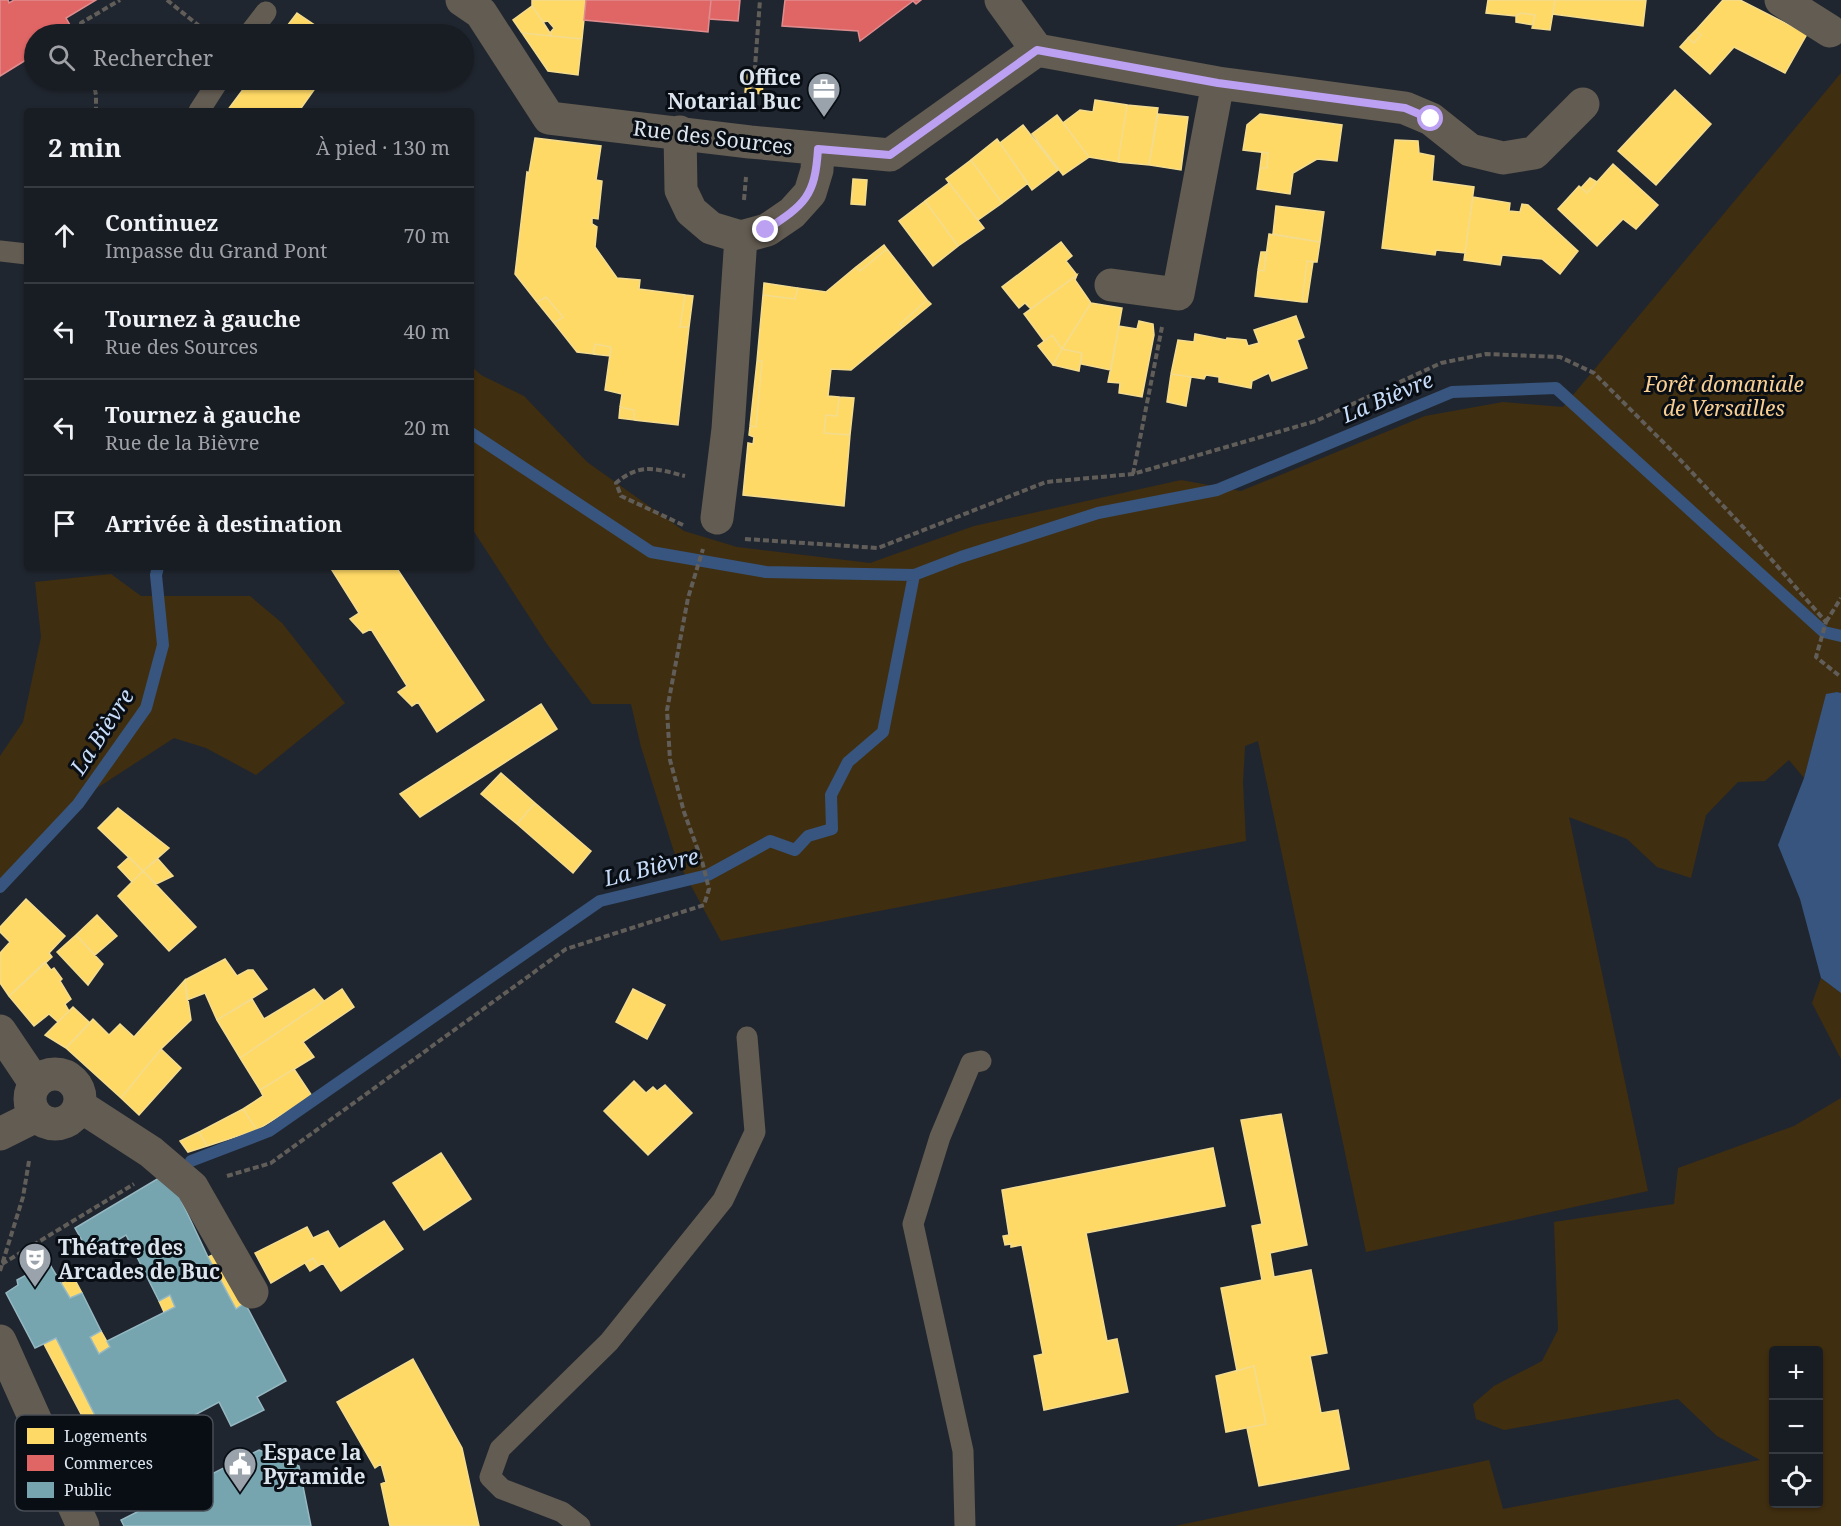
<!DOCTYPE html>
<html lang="fr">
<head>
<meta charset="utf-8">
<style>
	body { margin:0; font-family:"Noto Serif",serif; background:#21252b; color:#f1f3f6 }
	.controls { position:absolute; right:18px; bottom:18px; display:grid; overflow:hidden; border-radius:6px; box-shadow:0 2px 4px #0004 }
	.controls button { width:54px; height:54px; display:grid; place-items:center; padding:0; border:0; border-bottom:2px solid #363a41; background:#181c23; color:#f1f3f6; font:30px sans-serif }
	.stop { position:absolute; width:18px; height:18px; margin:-14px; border:4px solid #bca0f2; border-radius:50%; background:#fff }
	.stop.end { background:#bca0f2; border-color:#fff; box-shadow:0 2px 6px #0008 }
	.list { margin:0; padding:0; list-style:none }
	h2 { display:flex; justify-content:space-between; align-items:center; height:78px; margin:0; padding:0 24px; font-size:26px }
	h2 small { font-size:20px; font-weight:400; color:#9fa1a6 }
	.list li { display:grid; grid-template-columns:39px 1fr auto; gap:18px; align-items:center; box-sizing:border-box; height:96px; padding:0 24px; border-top:2px solid #363a41 }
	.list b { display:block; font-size:22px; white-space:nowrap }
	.list p { margin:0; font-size:20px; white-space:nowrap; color:#9fa1a6 }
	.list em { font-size:20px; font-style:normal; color:#9fa1a6 }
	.icon { flex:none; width:33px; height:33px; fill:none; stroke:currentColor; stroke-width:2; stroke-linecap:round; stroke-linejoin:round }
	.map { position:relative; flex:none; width:1841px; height:1526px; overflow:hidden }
	.search { position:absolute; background:#181c23; box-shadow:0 2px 4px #0004; left:24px; top:24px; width:450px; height:66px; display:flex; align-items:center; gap:15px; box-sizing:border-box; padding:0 21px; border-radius:33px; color:#9fa1a6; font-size:22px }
	.panel { position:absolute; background:#181c23; box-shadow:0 2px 4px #0004; left:24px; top:108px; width:450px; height:462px; border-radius:6px }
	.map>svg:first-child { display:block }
	.green { fill:#402e10; fill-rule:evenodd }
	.water { fill:#37557e }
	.homes { fill:#ffd966; stroke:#f4dc8f; stroke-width:1.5 }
	.shops { fill:#e06666; stroke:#df8c8f; stroke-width:1.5 }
	.public { fill:#76a5af; stroke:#95b8c2; stroke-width:1.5 }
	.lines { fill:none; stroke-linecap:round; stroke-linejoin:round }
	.stream { stroke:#37557e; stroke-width:12 }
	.path { stroke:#615e5a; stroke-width:4; stroke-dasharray:6 3; stroke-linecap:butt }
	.service { stroke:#635c52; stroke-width:21 }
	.minor { stroke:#635c52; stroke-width:33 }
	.route { stroke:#bca0f2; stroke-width:8 }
	.labels { text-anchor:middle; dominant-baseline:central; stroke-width:6; stroke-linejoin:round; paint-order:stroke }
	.poi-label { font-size:21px; font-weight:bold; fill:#dce4ee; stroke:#090e15; text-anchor:start }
	.street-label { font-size:21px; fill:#dce4ee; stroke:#090e15 }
	.park-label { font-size:21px; font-style:italic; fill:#f9ce92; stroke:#090e15 }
	.water-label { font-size:22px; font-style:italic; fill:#c8ddf9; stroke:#090e15 }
	.key { fill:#090e15; stroke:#484e56; stroke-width:1.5 }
	.key-label { font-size:16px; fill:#dce4ee }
</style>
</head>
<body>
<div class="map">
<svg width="1841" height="1526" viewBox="0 0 1841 1526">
	<rect width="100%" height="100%" fill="#20262f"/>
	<!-- green -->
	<path class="green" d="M 1841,73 L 1841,693 L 1837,692 L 1826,695 L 1804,778 L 1789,760 L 1765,781 L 1738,782 L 1706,815 L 1691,878 L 1657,867 L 1627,839 L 1569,817 L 1648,1191 L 1366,1252 L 1258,741 L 1245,746 L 1243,783 L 1246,841 L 721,941 L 676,858 L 641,747 L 631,704 L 592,704 L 547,644 L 471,527 L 471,366 L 481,375 L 524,396 L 587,462 L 684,531 L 737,547 L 870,563 L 974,526 L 1181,480 L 1241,491 L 1425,416 L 1503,402 L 1563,407 Z
		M 111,574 L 141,596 L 250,596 L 282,623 L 345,703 L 256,775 L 206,748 L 174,738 L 74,803 L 0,889 L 0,756 L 23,722 L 41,637 L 35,582 Z
		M 1821,978 L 1841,993 L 1841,1059 L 1812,1003 Z
		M 1841,1098 L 1841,1526 L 1175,1526 L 1489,1460 L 1503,1509 L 1760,1460 L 1717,1436 L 1678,1399 L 1504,1430 L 1476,1419 L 1473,1404 L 1494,1386 L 1542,1361 L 1558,1330 L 1554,1222 L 1674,1204 L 1678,1168 L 1794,1126 ZM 1774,1350 L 1818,1350 L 1818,1504 L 1774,1504 Z"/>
	<!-- water -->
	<path class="water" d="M 1837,692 L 1841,693 L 1841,993 L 1821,978 L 1800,899 L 1778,845 L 1804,778 L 1826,694 Z"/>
	<!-- homes -->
	<path class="homes" d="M 532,0 L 586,0 L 582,39 L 552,36 L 550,33 L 554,28 L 548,21 L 543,22 L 532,6 Z
		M 1488,0 L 1555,0 L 1550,30 L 1532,28 L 1535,15 L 1521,13 L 1516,16 L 1486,13 Z
		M 1555,0 L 1646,0 L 1643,26 L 1553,14 Z
		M 1723,0 L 1740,0 L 1807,34 L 1785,73 L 1734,47 L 1710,74 L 1680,47 L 1688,38 L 1694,43 L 1701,35 L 1695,31 Z
		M 532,6 L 543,22 L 552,36 L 522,33 L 513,20 Z
		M 297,13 L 328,34 L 281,34 Z
		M 1521,13 L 1535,15 L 1533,25 L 1516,22 L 1516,16 Z
		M 1695,31 L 1701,35 L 1694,43 L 1688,38 Z
		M 522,33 L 582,39 L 578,75 L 548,71 Z
		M 747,73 L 764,75 L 762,94 L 745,92 Z
		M 250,80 L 321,80 L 299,111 L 227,111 Z
		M 1675,90 L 1711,124 L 1656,185 L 1618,151 Z
		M 1095,100 L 1127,105 L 1118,162 L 1089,157 L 1063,123 L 1080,110 L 1093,112 Z
		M 1127,105 L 1158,108 L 1149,165 L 1118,162 Z
		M 1158,114 L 1188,117 L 1181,170 L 1149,165 Z
		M 1260,114 L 1342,125 L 1337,161 L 1317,159 L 1293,173 L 1290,194 L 1257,189 L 1260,168 L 1267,168 L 1268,153 L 1243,150 L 1247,125 Z
		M 1057,115 L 1089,157 L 1063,175 L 1032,134 Z
		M 1023,125 L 1058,170 L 1032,190 L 1000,143 Z
		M 535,138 L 601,146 L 596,180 L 602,181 L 598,219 L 592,218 L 592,224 L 597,227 L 595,247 L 617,278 L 640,280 L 639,289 L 685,295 L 680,327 L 689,327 L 678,425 L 634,420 L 634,410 L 620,407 L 622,394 L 605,390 L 611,347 L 595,344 L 593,354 L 577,352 L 554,323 L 563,317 L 546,297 L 537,302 L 515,274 L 527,172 L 529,173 Z
		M 997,139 L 1028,183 L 1002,203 L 971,160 Z
		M 1395,140 L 1418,141 L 1419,153 L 1434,156 L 1432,181 L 1474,187 L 1465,253 L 1436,250 L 1435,255 L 1382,248 Z
		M 1262,152 L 1268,153 L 1267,168 L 1260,168 Z
		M 971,160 L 1002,203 L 978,220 L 946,179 Z
		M 1613,164 L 1658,205 L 1636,229 L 1623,219 L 1597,246 L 1558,209 L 1579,186 L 1587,193 Z
		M 1590,178 L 1597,182 L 1587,193 L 1581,188 Z
		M 853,179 L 867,180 L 865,205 L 851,204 Z
		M 949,183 L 984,228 L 958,246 L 925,201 Z
		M 1473,197 L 1510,203 L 1509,211 L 1520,212 L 1522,204 L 1528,205 L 1578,251 L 1560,274 L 1542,259 L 1502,255 L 1500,265 L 1464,260 Z
		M 925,201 L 958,246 L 933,266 L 899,221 Z
		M 1276,206 L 1324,212 L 1320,242 L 1273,234 Z
		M 1269,234 L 1320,242 L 1317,262 L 1307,261 L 1302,302 L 1255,296 L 1258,270 L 1264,271 Z
		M 1061,242 L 1072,256 L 1066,261 L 1077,275 L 1031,309 L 1025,303 L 1019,308 L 1002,287 Z
		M 884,245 L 887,249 L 860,271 L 856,267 Z
		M 887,249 L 927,300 L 900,324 L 903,327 L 851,370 L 831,369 L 828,396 L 839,397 L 837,416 L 826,415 L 824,433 L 850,435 L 844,506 L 743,495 L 748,443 L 753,444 L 754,437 L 749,435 L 750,426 L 756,427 L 762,361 L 757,361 L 763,295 L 795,299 L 798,288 L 826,292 L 856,267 L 860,271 Z
		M 1261,252 L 1266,252 L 1264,271 L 1258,270 Z
		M 1307,261 L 1313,262 L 1307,302 L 1302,302 Z
		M 1077,275 L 1075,280 L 1091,303 L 1062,349 L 1052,335 L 1044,341 L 1024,314 Z
		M 764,283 L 798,288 L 795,299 L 763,295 Z
		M 685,295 L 693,296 L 689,327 L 680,327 Z
		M 546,297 L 563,317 L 554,323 L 537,302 Z
		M 927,300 L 931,304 L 903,327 L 900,324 Z
		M 1091,303 L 1122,308 L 1111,370 L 1081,364 L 1082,353 L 1062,349 Z
		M 1296,316 L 1304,337 L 1297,340 L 1307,368 L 1272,381 L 1269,373 L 1252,381 L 1251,388 L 1219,382 L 1219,377 L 1206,375 L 1204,379 L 1171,374 L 1178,340 L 1194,342 L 1195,334 L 1226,340 L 1227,338 L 1246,340 L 1248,346 L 1259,343 L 1254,330 Z
		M 1139,321 L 1153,324 L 1154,335 L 1142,397 L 1119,393 L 1120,383 L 1108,382 L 1119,326 L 1137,329 Z
		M 1052,335 L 1062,349 L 1053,365 L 1038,346 Z
		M 595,344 L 611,347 L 610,356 L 593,354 Z
		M 1062,349 L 1082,353 L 1079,371 L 1053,365 Z
		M 757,361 L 762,361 L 756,427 L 750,426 Z
		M 1171,374 L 1191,377 L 1186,406 L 1167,402 Z
		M 839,397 L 854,398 L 850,435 L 824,433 L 826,415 L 837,416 Z
		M 620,407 L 634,410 L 634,420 L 619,418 Z
		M 330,567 L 396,567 L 484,700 L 437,732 L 418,702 L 412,706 L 398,692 L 407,686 L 371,629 L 363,633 L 350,619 L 359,613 Z
		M 541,704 L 557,729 L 420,817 L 400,794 Z
		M 501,773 L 535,803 L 517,824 L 481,794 Z
		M 535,803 L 591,851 L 573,873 L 517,824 Z
		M 118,808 L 169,848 L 143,871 L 98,828 Z
		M 129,857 L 143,871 L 132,882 L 118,867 Z
		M 158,859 L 173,876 L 156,884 L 143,871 Z
		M 143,871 L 196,927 L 169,951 L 118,896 Z
		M 26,899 L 65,936 L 49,953 L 52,957 L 9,996 L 0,983 L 0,953 L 10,942 L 0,932 L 0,927 Z
		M 97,915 L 117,936 L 95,955 L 76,935 Z
		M 76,935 L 103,964 L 88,985 L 57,952 Z
		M 225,959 L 237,976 L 248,970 L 253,970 L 267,989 L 217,1020 L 205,993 L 187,1000 L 185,980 Z
		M 45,962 L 51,970 L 54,968 L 62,979 L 60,981 L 71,999 L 65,1004 L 69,1011 L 58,1022 L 49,1014 L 34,1026 L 9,996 Z
		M 185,980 L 191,1020 L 161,1049 L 121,1098 L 66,1048 L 93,1019 L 109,1035 L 120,1024 L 134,1037 Z
		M 314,989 L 324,1001 L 240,1058 L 217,1020 L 252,999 L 264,1019 Z
		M 342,989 L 354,1007 L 303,1042 L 314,1057 L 260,1090 L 240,1058 Z
		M 633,989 L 665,1005 L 647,1039 L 616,1022 Z
		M 73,1007 L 90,1023 L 66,1048 L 45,1035 Z
		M 161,1049 L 181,1068 L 139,1115 L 121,1098 Z
		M 294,1069 L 312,1096 L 257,1130 L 243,1109 L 263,1096 L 260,1090 Z
		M 634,1081 L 646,1093 L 653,1087 L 657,1091 L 665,1085 L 692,1113 L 648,1155 L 604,1111 Z
		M 243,1109 L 257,1130 L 207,1146 L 199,1132 Z
		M 1281,1114 L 1307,1245 L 1270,1253 L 1274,1277 L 1311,1270 L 1327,1353 L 1310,1356 L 1321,1413 L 1338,1410 L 1349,1469 L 1259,1486 L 1247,1428 L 1266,1424 L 1254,1366 L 1237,1371 L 1221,1288 L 1262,1280 L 1252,1226 L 1262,1224 L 1241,1120 Z
		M 199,1132 L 207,1146 L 188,1152 L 180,1141 Z
		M 1213,1148 L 1225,1206 L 1086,1233 L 1107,1341 L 1117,1339 L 1128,1392 L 1044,1410 L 1034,1356 L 1043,1354 L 1022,1245 L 1011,1247 L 1011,1244 L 1005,1245 L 1003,1236 L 1009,1235 L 1002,1190 Z
		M 441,1153 L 471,1199 L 424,1230 L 393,1183 Z
		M 384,1221 L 403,1249 L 341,1291 L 323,1263 L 318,1266 L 313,1258 L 271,1283 L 255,1253 L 307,1227 L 313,1238 L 328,1231 L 339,1249 Z
		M 219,1252 L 245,1303 L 236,1309 L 208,1257 Z
		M 313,1258 L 318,1266 L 310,1271 L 305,1263 Z
		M 74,1278 L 82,1293 L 70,1298 L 62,1283 Z
		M 170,1295 L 175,1307 L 164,1312 L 159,1301 Z
		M 101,1331 L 110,1347 L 99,1354 L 90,1337 Z
		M 56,1338 L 116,1457 L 107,1463 L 44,1344 Z
		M 413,1359 L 462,1448 L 479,1526 L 390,1526 L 381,1484 L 386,1482 L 381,1464 L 375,1468 L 337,1402 Z
		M 1254,1366 L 1266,1424 L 1226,1432 L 1216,1376 Z"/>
	<!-- shops -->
	<path class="shops" d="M 0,0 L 8,0 L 9,3 L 14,0 L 96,0 L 66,18 L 74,32 L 70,34 L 34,34 L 34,55 L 0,76 Z
		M 586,0 L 711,0 L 708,32 L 584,20 Z
		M 711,0 L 740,0 L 738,21 L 709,19 Z
		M 785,0 L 921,0 L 916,4 L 913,1 L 860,41 L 858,31 L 782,26 Z"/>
	<!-- public -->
	<path class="public" d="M 164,1175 L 183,1200 L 182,1202 L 208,1257 L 236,1309 L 245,1303 L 286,1381 L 257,1397 L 264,1410 L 231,1426 L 219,1402 L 116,1457 L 56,1338 L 35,1348 L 6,1293 L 18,1285 L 17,1280 L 49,1263 L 70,1298 L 82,1293 L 101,1331 L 90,1337 L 99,1354 L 110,1347 L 107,1341 L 175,1307 L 170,1295 L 159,1301 L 126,1235 L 91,1256 L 75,1228 Z
		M 259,1450 L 299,1466 L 311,1526 L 124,1526 L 121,1520 Z"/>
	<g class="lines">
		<!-- stream -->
		<path class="stream" d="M 471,433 L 651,552 L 766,572 L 914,575
			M 0,887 L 78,804 L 146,708 L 163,645 L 156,575 L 158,567
			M 191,1161 L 269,1131 L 600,901 L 708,875 L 770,841 L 795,850 L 808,836 L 832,829 L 831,795 L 848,762 L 883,732 L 914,575 L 961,557 L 1098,513 L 1217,490 L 1452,392 L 1556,388 L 1824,632 L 1841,636"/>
		<!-- path -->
		<path class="path" d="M 167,0 L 209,34
			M 83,34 L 81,23 L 120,0
			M 93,80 L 96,95 L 96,111
			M 752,107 L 760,0
			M 744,200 L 746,177
			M 1133,474 L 1162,327
			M 683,525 L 621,496 L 616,483 C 641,462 656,469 685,476
			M 745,539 L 878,548 L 1046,482 L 1133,474 L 1316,421 L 1441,363 L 1486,354 L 1560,357 L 1594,373 L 1670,449 L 1744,528 L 1826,622 L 1816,657 L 1841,677
			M 1826,622 L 1841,598
			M 227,1176 L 271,1163 L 566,949 L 704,905 L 709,889 L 702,861 L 684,812 L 670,760 L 667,710 L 688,598 L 703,549
			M 2,1264 L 134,1184
			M 0,1271 L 23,1197 L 29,1161"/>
		<!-- service -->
		<path class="service" d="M 249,34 L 266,12
			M 199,111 L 219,80
			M 0,251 L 27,254
			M 580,1526 L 562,1512 L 502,1489 L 490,1477 L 500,1449 L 609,1342 L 723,1200 L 755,1132 L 747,1037
			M 965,1526 L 963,1451 L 913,1224 L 940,1137 L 971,1063 L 981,1061"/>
		<!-- minor -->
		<path class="minor" d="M 462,0 L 481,13 L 549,118 L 750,142 L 890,155 L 1037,50 L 1001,0
			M 1781,0 L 1830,31
			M 1037,50 L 1218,83 L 1405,108 L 1431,119 L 1470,150 L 1503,158 L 1534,153 L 1583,104
			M 680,132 L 681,190 L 691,211 L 711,228 L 741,237 L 767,230 L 792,213 L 810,193 L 817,170 L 818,149
			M 1111,285 L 1178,294 L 1218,83
			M 717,518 L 728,429 L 741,237
			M 0,1031 L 35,1083
			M30 1099a25 25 0 1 1 50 0a25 25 0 1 1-50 0Z
			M 80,1106 L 151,1152 L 192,1187 L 252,1292
			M 0,1134 L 36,1116
			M 0,1341 L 83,1526"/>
	</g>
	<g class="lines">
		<!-- route -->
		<path class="route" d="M 766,230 C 805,204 815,197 818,149 L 890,155 L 1037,50 L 1218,83 L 1405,108 L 1431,119"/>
	</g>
	<!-- icons -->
	<defs>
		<symbol id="office-pin" viewBox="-11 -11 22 30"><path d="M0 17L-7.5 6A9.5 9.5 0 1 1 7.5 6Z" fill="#9aa2ab" stroke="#090e15"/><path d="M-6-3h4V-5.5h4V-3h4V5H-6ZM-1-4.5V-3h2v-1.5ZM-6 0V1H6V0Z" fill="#fff"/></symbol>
		<symbol id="theatre-pin" viewBox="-11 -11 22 30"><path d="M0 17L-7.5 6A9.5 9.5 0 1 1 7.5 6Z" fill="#9aa2ab" stroke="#090e15"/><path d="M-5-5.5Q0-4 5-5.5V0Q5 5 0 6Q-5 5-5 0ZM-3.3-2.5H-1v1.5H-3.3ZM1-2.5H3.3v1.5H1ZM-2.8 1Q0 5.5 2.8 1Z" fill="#fff"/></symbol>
		<symbol id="civic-pin" viewBox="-11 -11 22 30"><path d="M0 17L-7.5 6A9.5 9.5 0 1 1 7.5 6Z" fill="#9aa2ab" stroke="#090e15"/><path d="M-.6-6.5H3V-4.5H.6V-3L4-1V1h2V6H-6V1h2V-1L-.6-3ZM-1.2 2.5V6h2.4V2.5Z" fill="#fff"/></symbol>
	</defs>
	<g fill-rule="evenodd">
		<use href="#office-pin" x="805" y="70" width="38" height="52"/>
		<use href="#theatre-pin" x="16" y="1240" width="38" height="52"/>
		<use href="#civic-pin" x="221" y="1445" width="38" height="52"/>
	</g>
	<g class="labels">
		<!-- poi labels -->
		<g class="poi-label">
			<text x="801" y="77" text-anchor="end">Office<tspan x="801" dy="24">Notarial Buc</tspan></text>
			<text x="58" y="1247">Théatre des<tspan x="58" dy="24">Arcades de Buc</tspan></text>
			<text x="263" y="1452">Espace la<tspan x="263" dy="24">Pyramide</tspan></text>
		</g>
		<!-- street labels -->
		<g class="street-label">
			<text transform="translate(713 137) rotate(7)">Rue des Sources</text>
		</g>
		<!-- park labels -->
		<g class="park-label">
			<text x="1724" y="384">Forêt domaniale<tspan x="1724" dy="24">de Versailles</tspan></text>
		</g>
		<!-- water labels -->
		<g class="water-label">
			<text transform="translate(1387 396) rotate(-23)">La Bièvre</text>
			<text transform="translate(101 731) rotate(-57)">La Bièvre</text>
			<text transform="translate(651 866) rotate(-14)">La Bièvre</text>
		</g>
	</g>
	<!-- legend -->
	<rect x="15" y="1415" width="198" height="96" rx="9" class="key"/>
	<rect x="27" y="1428" width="27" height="16" fill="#ffd966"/>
	<rect x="27" y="1455" width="27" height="16" fill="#e06666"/>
	<rect x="27" y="1482" width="27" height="16" fill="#76a5af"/>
	<g class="key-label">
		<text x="64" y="1442">Logements</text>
		<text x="64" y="1469">Commerces</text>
		<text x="64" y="1496">Public</text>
	</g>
</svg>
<div class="controls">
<button>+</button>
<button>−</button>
<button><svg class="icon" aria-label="locate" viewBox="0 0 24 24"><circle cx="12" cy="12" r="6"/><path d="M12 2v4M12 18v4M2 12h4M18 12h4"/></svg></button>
</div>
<div class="stop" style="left:1431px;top:119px"></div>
<div class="stop end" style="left:766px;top:230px"></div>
<div class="search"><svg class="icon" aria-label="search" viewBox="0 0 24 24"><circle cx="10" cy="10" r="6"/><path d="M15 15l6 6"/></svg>Rechercher</div>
<section class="panel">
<h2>2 min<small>À pied · 130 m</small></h2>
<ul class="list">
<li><svg class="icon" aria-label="ahead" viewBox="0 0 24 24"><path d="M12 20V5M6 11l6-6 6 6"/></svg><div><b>Continuez</b><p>Impasse du Grand Pont</p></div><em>70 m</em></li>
<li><svg class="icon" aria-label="left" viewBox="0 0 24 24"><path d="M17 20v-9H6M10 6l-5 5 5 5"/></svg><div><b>Tournez à gauche</b><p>Rue des Sources</p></div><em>40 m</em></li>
<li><svg class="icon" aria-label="left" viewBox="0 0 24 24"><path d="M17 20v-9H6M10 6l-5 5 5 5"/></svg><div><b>Tournez à gauche</b><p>Rue de la Bièvre</p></div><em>20 m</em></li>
<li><svg class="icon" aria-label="arrive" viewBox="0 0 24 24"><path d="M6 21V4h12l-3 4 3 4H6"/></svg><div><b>Arrivée à destination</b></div></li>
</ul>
</section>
</div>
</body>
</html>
